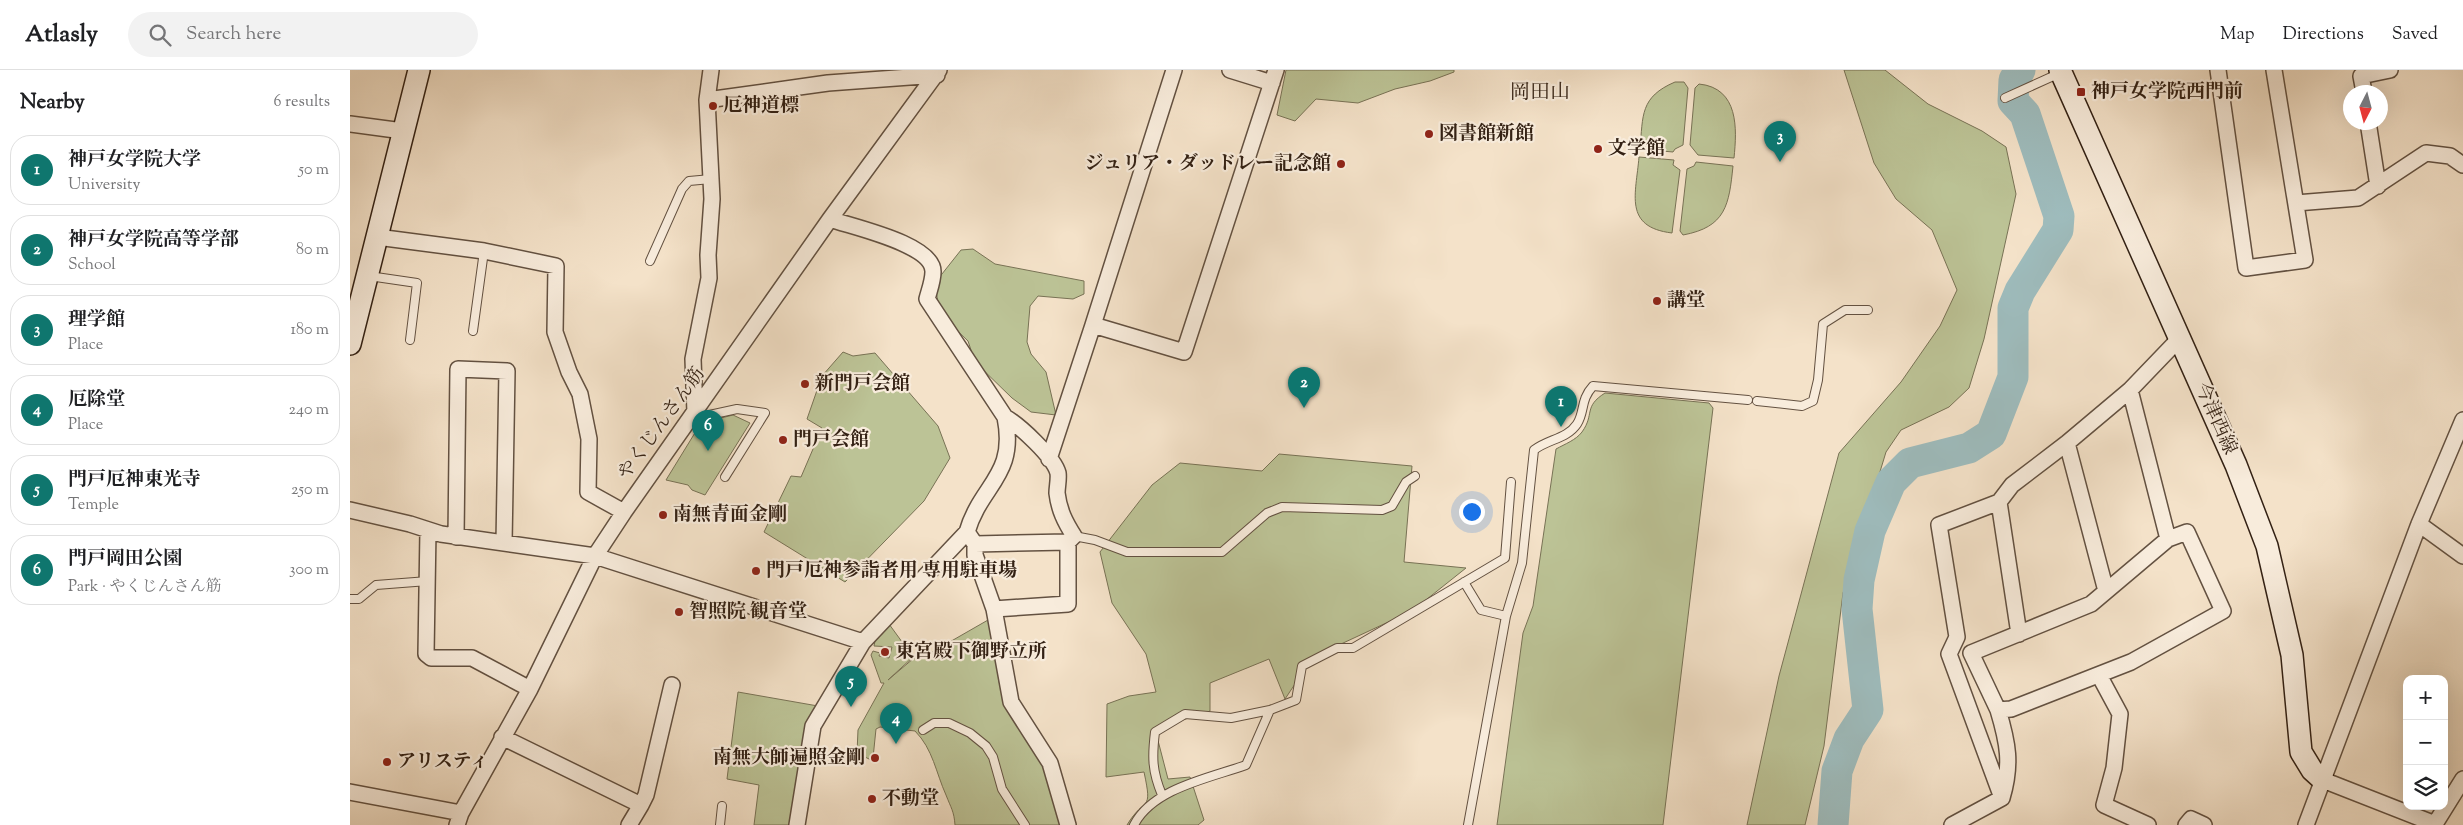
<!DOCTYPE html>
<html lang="en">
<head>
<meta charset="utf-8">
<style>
	body { margin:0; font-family:"Sorts Mill Goudy","Noto Serif JP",serif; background:#f2f2f2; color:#202124 }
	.controls { position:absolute; right:15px; bottom:15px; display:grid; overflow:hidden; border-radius:10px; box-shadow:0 5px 20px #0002 }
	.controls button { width:45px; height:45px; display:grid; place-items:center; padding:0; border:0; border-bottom:1px solid #e0e0e0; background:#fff; color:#202124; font:25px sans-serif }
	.compass { position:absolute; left:1993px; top:15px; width:45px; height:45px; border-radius:50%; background:#fff; box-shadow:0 5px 20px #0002; rotate:186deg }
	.you { position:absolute; left:1121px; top:441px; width:18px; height:18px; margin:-12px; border:4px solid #fff; border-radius:50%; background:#1a73e8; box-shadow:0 0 0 8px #1a73e833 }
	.badge { display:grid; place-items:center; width:32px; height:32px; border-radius:50%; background:#0f766e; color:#fff; font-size:16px; font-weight:700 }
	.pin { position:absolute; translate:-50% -41px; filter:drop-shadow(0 1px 2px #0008) }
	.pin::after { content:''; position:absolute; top:26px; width:18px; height:15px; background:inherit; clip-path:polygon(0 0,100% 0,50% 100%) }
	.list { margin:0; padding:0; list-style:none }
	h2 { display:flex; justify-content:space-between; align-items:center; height:65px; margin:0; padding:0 20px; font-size:21px }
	h2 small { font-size:16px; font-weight:400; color:#757577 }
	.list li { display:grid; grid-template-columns:32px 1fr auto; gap:15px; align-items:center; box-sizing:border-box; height:70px; margin:0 10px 10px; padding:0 10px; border:1px solid #e0e0e0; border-radius:20px }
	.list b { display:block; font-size:19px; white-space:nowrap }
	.list p { margin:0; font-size:16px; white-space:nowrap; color:#757577 }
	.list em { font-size:16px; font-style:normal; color:#757577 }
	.icon { flex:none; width:28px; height:28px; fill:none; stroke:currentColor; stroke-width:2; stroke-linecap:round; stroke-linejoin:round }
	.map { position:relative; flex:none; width:2113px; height:755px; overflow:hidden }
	header { display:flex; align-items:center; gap:30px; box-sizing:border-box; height:70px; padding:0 25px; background:#fff; border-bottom:1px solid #e0e0e0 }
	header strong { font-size:24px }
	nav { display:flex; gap:28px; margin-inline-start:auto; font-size:18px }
	.search { width:350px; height:45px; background:#f2f2f2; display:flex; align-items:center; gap:12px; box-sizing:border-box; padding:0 18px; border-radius:28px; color:#757577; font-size:19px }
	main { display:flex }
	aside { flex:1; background:#fff }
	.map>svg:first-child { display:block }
	.green { fill:#bcc396; stroke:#787255 }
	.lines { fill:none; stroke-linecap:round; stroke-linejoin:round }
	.river { stroke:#9ebcbd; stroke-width:31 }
	.lane-casing { stroke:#635141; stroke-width:10 }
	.street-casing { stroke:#635141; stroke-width:18 }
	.secondary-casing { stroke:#332114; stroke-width:24 }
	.lane { stroke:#f8ecdc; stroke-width:8 }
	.street { stroke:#f8ecdc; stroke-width:15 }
	.secondary { stroke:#f8ecdc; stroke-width:21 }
	.poi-dot { fill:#8f2418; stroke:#f8ecdc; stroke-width:2 }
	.labels { text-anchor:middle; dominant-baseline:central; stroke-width:4.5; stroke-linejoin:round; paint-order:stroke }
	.poi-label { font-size:19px; font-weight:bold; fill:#332114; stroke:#f8ecdc; text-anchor:start }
	.street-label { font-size:19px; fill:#332114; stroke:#f8ecdc }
	.neighbourhood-label { font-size:20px; fill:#332114; stroke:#f8ecdc }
</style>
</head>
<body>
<header>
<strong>Atlasly</strong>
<div class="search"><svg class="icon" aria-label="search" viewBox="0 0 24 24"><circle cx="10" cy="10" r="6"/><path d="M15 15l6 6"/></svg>Search here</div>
<nav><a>Map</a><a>Directions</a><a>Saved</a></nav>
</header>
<main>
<aside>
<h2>Nearby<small>6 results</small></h2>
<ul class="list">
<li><span class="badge">1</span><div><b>神戸女学院大学</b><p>University</p></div><em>50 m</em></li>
<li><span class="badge">2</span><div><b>神戸女学院高等学部</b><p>School</p></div><em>80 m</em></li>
<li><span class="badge">3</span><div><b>理学館</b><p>Place</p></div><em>180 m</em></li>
<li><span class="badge">4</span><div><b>厄除堂</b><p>Place</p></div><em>240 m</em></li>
<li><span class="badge">5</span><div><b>門戸厄神東光寺</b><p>Temple</p></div><em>250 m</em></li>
<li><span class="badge">6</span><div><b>門戸岡田公園</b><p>Park · やくじんさん筋</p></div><em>300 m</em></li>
</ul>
</aside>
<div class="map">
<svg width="2113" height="755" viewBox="0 0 2113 755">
	<rect width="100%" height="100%" fill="#f4e2c9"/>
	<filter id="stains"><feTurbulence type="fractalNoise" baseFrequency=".004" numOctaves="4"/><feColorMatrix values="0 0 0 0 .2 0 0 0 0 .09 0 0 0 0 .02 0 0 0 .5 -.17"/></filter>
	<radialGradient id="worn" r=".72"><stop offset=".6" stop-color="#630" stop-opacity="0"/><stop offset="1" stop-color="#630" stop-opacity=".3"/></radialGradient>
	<!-- green -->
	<path class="green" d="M 936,0 L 1104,0 L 1104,2 L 1080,11 L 1045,19 L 1008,33 L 966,29 L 945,51 L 927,45 Z
		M 1494,0 L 1535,0 L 1578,34 L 1632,61 L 1656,77 L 1666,124 L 1634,269 L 1619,318 L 1599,337 L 1551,360 L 1536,382 L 1493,523 L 1474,676 L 1455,755 L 1397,755 L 1429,606 L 1489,383 L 1551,312 L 1590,256 L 1607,220 L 1582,160 L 1546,129 L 1524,93 Z
		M 1325,12 L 1334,12 L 1338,18 L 1333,75 L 1325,79 L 1323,82 L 1290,79 C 1293,45 1290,27 1325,12 Z
		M 1349,14 C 1389,18 1387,59 1384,88 L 1348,85 L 1340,75 L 1345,18 Z
		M 1289,87 L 1324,90 L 1323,95 L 1330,100 L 1322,163 C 1273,157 1286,124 1289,87 Z
		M 1346,92 L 1383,96 C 1379,135 1376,157 1333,165 L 1330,161 L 1337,99 L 1344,96 Z
		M 623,179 L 645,194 L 734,211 L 734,224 L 723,229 L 688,226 L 680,236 L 677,272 L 681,284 L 696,302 L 706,345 L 681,342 L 662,328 L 625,292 L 618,271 L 590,244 L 586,221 L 588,209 L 611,180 Z
		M 493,282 L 503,286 L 525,283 L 588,356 L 600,388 L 574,431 L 495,512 L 414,462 L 441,406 L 451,407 L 472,358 L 457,349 L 472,306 Z
		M 1255,323 L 1359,333 L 1363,338 L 1313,755 L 1147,755 L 1173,563 L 1183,536 L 1206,379 C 1215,374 1226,370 1232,362 C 1245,344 1233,337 1255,323 Z
		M 383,345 L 400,353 L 355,425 L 342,420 L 338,415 L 316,410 L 351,353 Z
		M 929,384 L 1062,396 L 1054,492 L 1116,498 L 1062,541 L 963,587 L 935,629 L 919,589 L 860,613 L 860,641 L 805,659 L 818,709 L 840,707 L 854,750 L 848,755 L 777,755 C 795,725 803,744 794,702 L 756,707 L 757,634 L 779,626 L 806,622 L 796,584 L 762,533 L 750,482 L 802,415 L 830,393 L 912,401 Z
		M 638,550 L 642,552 L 649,612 L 655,627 L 693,689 L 713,755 L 605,755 C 604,741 601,738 596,725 C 586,703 583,679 565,661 L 530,657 L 526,659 L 523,688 L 521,690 L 507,683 L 508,660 L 534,613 L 531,613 L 521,585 L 523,581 L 530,583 L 529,586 L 539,588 L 542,577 L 524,576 L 525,571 L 539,554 L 563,587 L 538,610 L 564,588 L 570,589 Z
		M 388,622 L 468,636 L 441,755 L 404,755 L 409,715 L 377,709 Z"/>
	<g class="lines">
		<!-- river -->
		<path class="river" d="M 1483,755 L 1487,701 L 1499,669 L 1518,640 L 1507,539 L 1509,510 L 1520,461 L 1541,412 L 1560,393 L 1619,378 L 1641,364 L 1663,307 L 1663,238 L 1670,221 L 1708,160 L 1709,146 L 1675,44 L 1663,31 L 1664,10 L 1670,0"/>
		<defs>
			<path id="lane" d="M 1655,28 L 1710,3
				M 300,191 L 332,119 L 339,111 L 361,109
				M 19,206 L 67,213 L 60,270
				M 123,261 L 134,181
				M 1407,331 L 1452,336 L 1463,331 L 1468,310 L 1473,254 L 1495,240 L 1518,240
				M 341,349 L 387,339 L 415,343 L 375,407
				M 724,466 L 745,470 L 777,482 L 872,482 L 917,443 L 932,437 L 1032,440 L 1042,436 L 1056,412 L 1065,406
				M 1114,512 L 1131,540 L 1156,546
				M 0,529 L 9,529 L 26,515 L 78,511
				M 573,660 L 584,653 L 599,653 L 620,663 L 636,676 L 643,687 L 652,719 L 675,755
				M 812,725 C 802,701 802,687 805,662 L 835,644 L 881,648 L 920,640
				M 370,755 L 372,736
				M 784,755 C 803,718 860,708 896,695 L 920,640 L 946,630 L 952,596 L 987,578 L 1003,578 L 1155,488 L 1161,412
				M 1118,755 L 1156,546 L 1172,493 L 1184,380 C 1198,369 1217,369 1227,354 C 1235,342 1230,330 1243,316 L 1398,330"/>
			<path id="street" d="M 824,0 L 743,255 L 834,282 L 926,0
				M 880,0 L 922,13
				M 1868,0 L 1896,198 L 1955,190 L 1924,0
				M 2014,22 L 2011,6 L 2040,0
				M 357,30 L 478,13 L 587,5
				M 2018,52 L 2028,116
				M 0,54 L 53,61
				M 1946,133 L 2008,128 L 2076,83 L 2100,86 L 2113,95
				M 27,167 L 134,181 L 206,196 L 205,262 L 219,302 L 230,324 L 239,369 L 238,422 L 274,442
				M 1780,320 L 1818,469
				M 345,343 L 343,289 L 359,208 L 358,185 L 362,129 L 357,30 L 361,0
				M 1717,373 L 1756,521
				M 699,389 L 743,255
				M 1649,432 L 1669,564
				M 0,440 L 60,454 L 91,464 L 245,486 L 513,572
				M 2069,454 L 2113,486
				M 78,460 L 76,584 L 81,588 L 122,588 L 180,619
				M 617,462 L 625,474 L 625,485 L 644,539 L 661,632 L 700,693 L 718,755
				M 1837,462 L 1873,541 L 1781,592 L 1661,639 L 1648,640 L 1621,583 L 1741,534 L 1818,469 Z
				M 106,467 L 108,299 L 157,301 L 154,473
				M 625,474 L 718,472 L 724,466 C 715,452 709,440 707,423 C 707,417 709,409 708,403 C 704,387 669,355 655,347
				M 644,539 L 718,534 L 718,472
				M 1749,605 L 1770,644 L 1764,698 L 1754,735 L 1798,755
				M 1648,640 C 1658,673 1662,694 1652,728
				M 152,667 L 291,735 L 279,755
				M 1973,710 L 2085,754 L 2113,709
				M 0,722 L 111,743
				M 291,735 L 296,725 L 322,615
				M 107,755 L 111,743 L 180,619 L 245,486 L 274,442 L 480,149 L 589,0
				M 447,755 L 463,656 L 513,572 L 617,462 C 631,414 667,406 655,347 L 577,229 C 579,221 583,211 583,202 C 584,174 502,157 480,149
				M 1602,755 L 1652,728 L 1599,584 L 1607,567 L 1589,455 L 1649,432 L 1662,415 L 1717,373 L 1780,320 L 1829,269
				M 1836,755 L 1841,749 L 1854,755
				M 1956,755 L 2069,454 L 2113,350"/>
			<path id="secondary" d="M 1710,0 L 1886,395 L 1917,476 L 1942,585 L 1951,682 L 1962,700 L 1973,710
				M 0,274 L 69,0"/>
		</defs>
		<!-- lane casing -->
		<use href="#lane" class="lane-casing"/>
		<!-- street casing -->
		<use href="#street" class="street-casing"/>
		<!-- secondary casing -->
		<use href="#secondary" class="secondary-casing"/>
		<!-- lane -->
		<use href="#lane" class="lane"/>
		<!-- street -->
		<use href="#street" class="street"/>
		<!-- secondary -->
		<use href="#secondary" class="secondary"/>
	</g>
	<!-- markers -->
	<g class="poi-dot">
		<rect x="1726" y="17" width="10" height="10" rx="2.5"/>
		<circle cx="363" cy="36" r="5"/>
		<circle cx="1079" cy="64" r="5"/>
		<circle cx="1248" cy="79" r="5"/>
		<circle cx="991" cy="94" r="5"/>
		<circle cx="1307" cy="231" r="5"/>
		<circle cx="455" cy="314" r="5"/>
		<circle cx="433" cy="370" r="5"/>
		<circle cx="313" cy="445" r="5"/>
		<circle cx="406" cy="501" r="5"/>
		<circle cx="329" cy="542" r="5"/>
		<circle cx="535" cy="582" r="5"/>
		<circle cx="525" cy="688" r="5"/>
		<circle cx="37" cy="692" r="5"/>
		<circle cx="522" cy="729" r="5"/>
	</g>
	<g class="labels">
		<!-- poi labels -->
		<g class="poi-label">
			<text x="1741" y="22">神戸女学院西門前</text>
			<text x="373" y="36">厄神道標</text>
			<text x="1089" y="64">図書館新館</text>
			<text x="1258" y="79">文学館</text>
			<text x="981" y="94" text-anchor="end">ジュリア・ダッドレー記念館</text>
			<text x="1317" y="231">講堂</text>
			<text x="465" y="314">新門戸会館</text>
			<text x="443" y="370">門戸会館</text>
			<text x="323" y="445">南無青面金剛</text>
			<text x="416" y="501">門戸厄神参詣者用 専用駐車場</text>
			<text x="339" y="542">智照院 観音堂</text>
			<text x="545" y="582">東宮殿下御野立所</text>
			<text x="515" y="688" text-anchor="end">南無大師遍照金剛</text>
			<text x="47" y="692">アリスティ</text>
			<text x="532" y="729">不動堂</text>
		</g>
		<!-- street labels -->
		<g class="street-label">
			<text transform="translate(1865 349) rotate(66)">今津西線</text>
			<text transform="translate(312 354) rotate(-54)">やくじんさん筋</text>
		</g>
		<!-- neighbourhood labels -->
		<g class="neighbourhood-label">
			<text x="1190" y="23">岡田山</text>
		</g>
	</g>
	<rect width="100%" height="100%" filter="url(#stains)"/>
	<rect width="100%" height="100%" fill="url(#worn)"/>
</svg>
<div class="controls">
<button>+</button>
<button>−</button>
<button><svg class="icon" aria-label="layers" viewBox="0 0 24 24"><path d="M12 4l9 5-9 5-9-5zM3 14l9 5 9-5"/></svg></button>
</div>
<svg class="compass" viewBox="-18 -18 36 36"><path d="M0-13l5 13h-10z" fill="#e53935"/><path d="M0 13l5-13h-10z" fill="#757577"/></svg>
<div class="you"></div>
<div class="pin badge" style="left:1211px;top:357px">1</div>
<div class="pin badge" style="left:954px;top:338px">2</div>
<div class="pin badge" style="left:1430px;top:92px">3</div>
<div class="pin badge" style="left:546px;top:674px">4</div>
<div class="pin badge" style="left:501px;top:637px">5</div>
<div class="pin badge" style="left:358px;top:381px">6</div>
</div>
</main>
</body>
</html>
